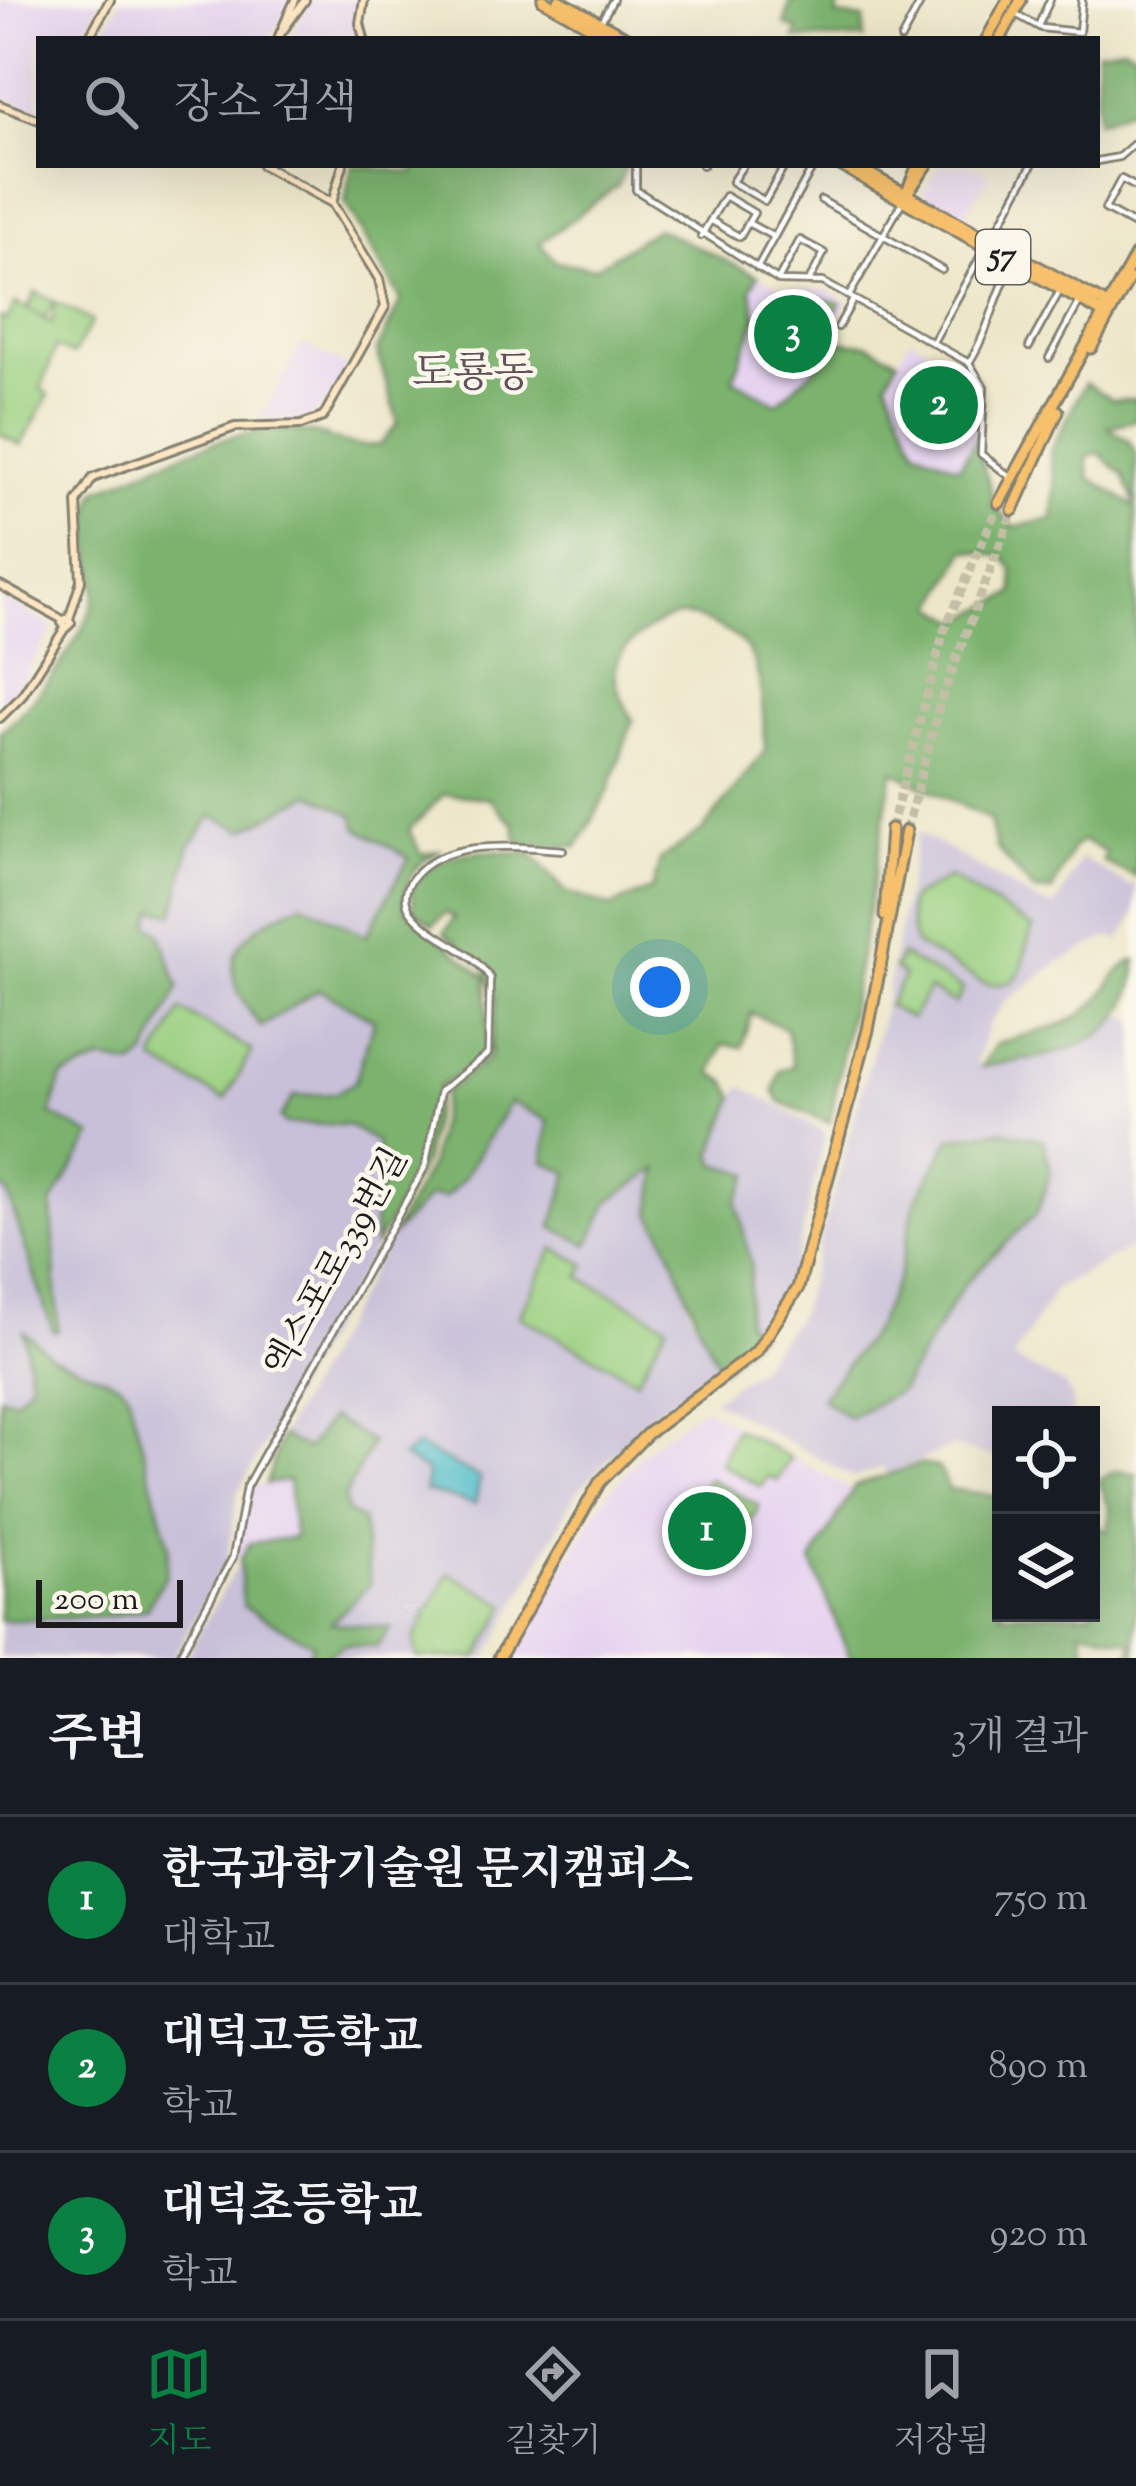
<!DOCTYPE html>
<html lang="ko">
<head>
<meta charset="utf-8">
<style>
	body { margin:0; font-family:"Sorts Mill Goudy","Noto Serif KR",serif; background:#20242c; color:#f1f3f6 }
	.controls { position:absolute; right:36px; bottom:36px; display:grid; overflow:hidden; border-radius:0px; box-shadow:0 12px 48px #0002 }
	.controls button { width:108px; height:108px; display:grid; place-items:center; padding:0; border:0; border-bottom:3px solid #363941; background:#171b24; color:#f1f3f6; font:60px sans-serif }
	.scale { position:absolute; left:36px; bottom:30px; width:147px; box-sizing:border-box; padding-left:12px; border:6px solid #1c1c1c; border-top:0; font-size:33px; line-height:42px; white-space:nowrap; color:#1c1c1c; -webkit-text-stroke:9px #fbf7ec; paint-order:stroke }
	.you { position:absolute; left:660px; top:987px; width:42px; height:42px; margin:-30px; border:9px solid #fff; border-radius:50%; background:#1a73e8; box-shadow:0 0 0 18px #1a73e833 }
	.badge { display:grid; place-items:center; width:78px; height:78px; border-radius:50%; background:#0b8043; color:#fff; font-size:39px; font-weight:700 }
	.pin { position:absolute; translate:-50% -50%; border:6px solid #fff; box-shadow:0 3px 12px #0006 }
	.list { margin:0; padding:0; list-style:none }
	h2 { display:flex; justify-content:space-between; align-items:center; height:156px; margin:0; padding:0 48px; font-size:51px }
	h2 small { font-size:39px; font-weight:400; color:#9ea1a6 }
	.list li { display:grid; grid-template-columns:78px 1fr auto; gap:36px; align-items:center; box-sizing:border-box; height:168px; padding:0 48px; border-top:3px solid #363941 }
	.list b { display:block; font-size:45px; white-space:nowrap }
	.list p { margin:0; font-size:39px; white-space:nowrap; color:#9ea1a6 }
	.list em { font-size:39px; font-style:normal; color:#9ea1a6 }
	.icon { flex:none; width:66px; height:66px; fill:none; stroke:currentColor; stroke-width:2; stroke-linecap:round; stroke-linejoin:round }
	.map { position:relative; flex:none; width:1136px; height:1658px; overflow:hidden }
	.search { position:absolute; background:#171b24; box-shadow:0 12px 48px #0002; left:36px; right:36px; top:36px; height:132px; display:flex; align-items:center; gap:30px; box-sizing:border-box; padding:0 42px; border-radius:0px; color:#9ea1a6; font-size:45px }
	.sheet { height:660px; background:#171b24 }
	nav { display:flex; justify-content:space-around; align-items:center; box-sizing:border-box; height:168px; border-top:3px solid #363941; background:#171b24; font-size:33px; color:#9ea1a6 }
	nav a { display:grid; justify-items:center; gap:6px }
	nav .on { color:#0b8043 }
	.map>svg:first-child { display:block }
	.built { fill:#e6d3f0 }
	.industrial { fill:#c8c0d8 }
	.green { fill:#9acf80; stroke:#5b764e; stroke-width:3 }
	.forest { fill:#7bb26e; stroke:#4c6745; stroke-width:3; fill-rule:evenodd }
	.water { fill:#4fbcc9; stroke:#366c72; stroke-width:3 }
	.lines { fill:none; stroke-linecap:round; stroke-linejoin:round }
	.primary-tunnel { stroke:#c3bea6; stroke-width:9; stroke-dasharray:9 4.5; stroke-linecap:butt }
	.street-casing { stroke:#848172; stroke-width:10 }
	.secondary-casing { stroke:#848172; stroke-width:12 }
	.primary-casing { stroke:#848172; stroke-width:15 }
	.street { stroke:#fff; stroke-width:4.5 }
	.secondary { stroke:#fce6c4; stroke-width:6 }
	.primary { stroke:#f7c06c; stroke-width:9 }
	.labels { text-anchor:middle; dominant-baseline:central; stroke-width:9; stroke-linejoin:round; paint-order:stroke }
	.shield { fill:#fbf7ec; stroke:#5f5e5a; stroke-width:3 }
	.shield-label { font-size:33px; font-weight:bold; fill:#1c1c1c }
	.street-label { font-size:36px; fill:#1c1c1c; stroke:#fbf7ec }
	.quarter-label { font-size:42px; fill:#625058; stroke:#fbf7ec }
</style>
</head>
<body>
<div class="map">
<svg width="1136" height="1658" viewBox="0 0 1136 1658">
	<rect width="100%" height="100%" fill="#fbf7ec"/>
	<filter id="ink" filterUnits="userSpaceOnUse"><feTurbulence type="fractalNoise" baseFrequency=".00833" numOctaves="2"/><feDisplacementMap in="SourceGraphic" scale="24" xChannelSelector="R" yChannelSelector="G"/><feConvolveMatrix kernelMatrix="1 2 1 2 8 2 1 2 1" color-interpolation-filters="sRGB"/></filter>
	<filter id="wash" filterUnits="userSpaceOnUse"><feTurbulence type="fractalNoise" baseFrequency=".004" numOctaves="4" result="noise"/><feDisplacementMap in="SourceGraphic" scale="48" xChannelSelector="R" yChannelSelector="G"/><feGaussianBlur stdDeviation="2.7" result="paint"/><feColorMatrix in="noise" values="0 0 0 0 0 0 0 0 0 0 0 0 0 0 0 0 0 1.4 0 .05"/><feComposite in="paint" operator="in"/></filter>
	<g filter="url(#wash)">
		<rect width="100%" height="100%" fill="#ede6c9"/>
		<!-- built -->
		<path class="built" d="M 0,0 L 101,0 L 79,39 L 39,39 L 39,109 L 30,111 L 0,94 Z
			M 121,0 L 292,0 L 270,39 L 99,39 Z
			M 311,0 L 361,0 L 354,12 L 358,39 L 289,39 Z
			M 941,165 L 973,165 L 989,174 L 962,221 L 926,198 L 924,191 Z
			M 758,276 L 781,287 L 826,290 L 847,302 L 837,325 L 840,328 L 820,363 L 777,403 L 733,379 L 757,318 L 751,289 Z
			M 911,338 L 980,382 L 978,435 L 959,467 L 916,449 L 887,380 Z
			M 303,344 L 348,367 L 329,403 L 305,420 L 259,420 Z
			M 3,598 L 54,627 L 6,706 L 0,703 Z
			M 703,1407 L 851,1490 L 812,1562 L 850,1658 L 512,1658 L 603,1499 L 650,1446 Z
			M 288,1480 L 295,1538 L 250,1543 L 234,1563 L 242,1507 L 253,1486 Z"/>
		<!-- industrial -->
		<path class="industrial" d="M 311,794 L 355,816 L 357,828 L 410,857 L 366,936 L 251,929 L 232,970 L 261,1027 L 319,989 L 374,1020 L 355,1082 L 335,1094 L 294,1096 L 287,1124 L 348,1125 L 376,1142 L 385,1176 L 374,1205 L 375,1246 L 238,1492 L 226,1562 L 173,1658 L 0,1658 L 0,1621 L 112,1616 L 169,1547 L 128,1393 L 119,1383 L 53,1357 L 25,1334 L 30,1382 L 16,1399 L 0,1396 L 0,1187 L 7,1191 L 53,1331 L 52,1204 L 92,1137 L 51,1114 L 62,1077 L 103,1060 L 133,1066 L 160,932 L 149,925 L 154,909 L 175,914 L 190,845 L 212,815 L 244,830 Z
			M 918,832 L 1042,904 L 1056,906 L 1081,858 L 1131,887 L 1136,881 L 1136,912 L 1120,940 L 1106,938 L 1060,962 L 1006,1001 L 989,1023 L 976,1063 L 981,1067 L 1088,1045 L 1122,1014 L 1136,1022 L 1136,1245 L 1055,1289 L 1013,1359 L 1065,1386 L 1072,1397 L 1072,1415 L 1001,1415 L 1001,1459 L 952,1447 L 887,1474 L 883,1467 L 854,1478 L 713,1400 L 757,1368 L 800,1313 L 882,1018 Z
			M 742,1086 L 826,1133 L 791,1278 L 759,1332 L 745,1323 L 751,1265 L 727,1168 L 716,1165 L 713,1153 L 725,1111 Z
			M 510,1102 L 549,1121 L 569,1172 L 552,1227 L 588,1244 L 609,1200 L 658,1167 L 652,1213 L 672,1245 L 690,1312 L 722,1369 L 658,1408 L 578,1491 L 487,1658 L 322,1658 L 344,1645 L 367,1648 L 390,1628 L 329,1624 L 347,1512 L 344,1498 L 307,1449 L 281,1436 L 389,1238 L 491,1136 Z
			M 240,1560 L 243,1606 L 313,1644 L 306,1658 L 185,1658 Z"/>
		<!-- green -->
		<path class="green" d="M 36,292 L 92,321 L 73,355 L 56,347 L 41,389 L 49,395 L 21,445 L 0,434 L 0,317 L 7,320 L 16,303 L 52,323 L 55,301 L 44,319 L 27,309 Z
			M 796,294 L 840,303 L 813,347 L 776,327 Z
			M 943,362 L 978,381 L 973,419 L 926,392 Z
			M 949,877 L 1033,928 C 1020,951 1032,996 982,982 L 915,944 C 901,884 909,905 949,877 Z
			M 901,955 L 963,989 L 955,1004 L 929,989 L 911,1019 L 888,1006 L 904,976 L 894,969 Z
			M 181,1010 L 252,1051 L 225,1100 L 154,1061 Z
			M 554,1248 L 586,1265 L 580,1277 L 667,1324 L 637,1380 L 519,1316 Z
			M 735,1428 L 790,1458 L 777,1481 L 768,1476 L 761,1487 L 720,1463 Z
			M 708,1478 L 759,1506 L 723,1572 L 672,1544 Z
			M 449,1573 L 507,1605 L 478,1658 L 417,1658 L 414,1638 Z"/>
		<!-- forest -->
		<path class="forest" d="M 790,0 L 839,0 L 837,16 L 864,19 L 864,39 L 795,39 L 798,30 L 785,25 Z
			M 1124,46 L 1136,52 L 1136,107 L 1097,121 L 1097,50 Z
			M 352,165 L 414,173 L 419,165 L 626,165 L 618,185 L 540,243 L 556,262 L 595,268 L 657,228 L 758,276 L 751,289 L 757,317 L 733,379 L 777,403 L 820,363 L 833,341 L 868,344 L 898,360 L 887,381 L 916,448 L 959,467 L 978,435 C 976,462 993,479 993,505 L 1014,527 L 1053,519 L 1055,484 L 1050,452 L 1085,383 L 1113,400 L 1136,399 L 1136,420 L 1108,427 L 1129,441 L 1136,454 L 1136,505 L 1123,475 L 1099,453 L 1087,457 L 1089,477 L 1136,507 L 1136,877 L 1103,862 L 1105,852 L 1083,841 L 1073,847 L 1052,891 L 1035,892 L 996,848 L 990,820 L 893,771 L 830,1123 L 779,1101 L 774,1091 L 780,1071 L 793,1066 L 786,1029 L 751,1013 L 742,1047 L 723,1044 L 712,1073 L 727,1082 L 735,1097 L 713,1153 L 716,1164 L 750,1174 L 737,1202 L 751,1265 L 746,1322 L 759,1332 L 722,1369 C 689,1320 683,1263 651,1213 L 658,1169 L 609,1201 L 589,1245 L 552,1227 L 569,1173 L 544,1161 L 548,1121 L 510,1102 L 463,1179 L 445,1198 L 430,1196 L 389,1238 L 429,1167 L 445,1092 L 490,1058 L 496,1000 L 484,965 L 444,933 L 454,918 L 446,913 L 433,925 L 414,910 L 412,886 C 443,846 485,850 532,854 L 566,892 L 611,907 L 652,889 L 660,860 L 703,830 L 765,751 C 763,722 765,663 741,642 C 729,631 696,614 680,616 C 659,618 620,645 616,667 C 613,686 625,704 633,720 L 609,790 L 577,847 L 518,844 L 514,824 L 488,798 L 444,794 L 409,830 L 421,854 L 442,850 C 416,861 400,883 406,911 L 486,977 L 488,1049 L 485,1057 L 439,1087 L 423,1163 L 375,1246 L 374,1206 L 385,1176 L 376,1142 L 348,1125 L 286,1124 L 280,1118 L 294,1096 L 334,1094 L 355,1082 L 374,1020 L 319,989 L 261,1027 C 209,961 234,933 303,903 L 366,936 L 409,858 L 357,828 L 355,816 L 311,794 L 244,830 L 212,816 L 190,845 L 174,914 L 154,910 L 149,924 L 160,932 L 179,987 L 146,1056 L 133,1066 L 103,1060 L 62,1077 L 51,1114 L 92,1136 L 52,1204 L 58,1331 L 53,1332 L 7,1192 L 0,1187 L 0,731 C 28,714 94,626 95,592 C 96,558 81,522 98,490 C 161,465 237,420 307,432 C 340,437 337,448 380,445 L 398,423 L 377,351 L 401,300 L 345,203 ZM 966,550 L 1004,557 L 1013,571 L 1014,593 L 960,621 L 936,606 Z
			M 1136,960 C 1136,1050 1052,1055 981,1067 L 995,1045 C 1032,1029 1069,1032 1098,1000 C 1111,986 1117,966 1136,960 Z
			M 1000,1130 L 1043,1140 L 1051,1171 L 1037,1213 L 964,1284 L 900,1391 L 849,1418 L 821,1398 L 876,1327 L 899,1275 L 915,1202 L 951,1138 Z
			M 24,1331 L 53,1357 L 119,1383 L 128,1392 L 169,1546 L 166,1575 L 146,1609 L 112,1616 L 0,1621 L 0,1396 L 16,1399 L 30,1383 Z
			M 331,1417 L 372,1443 L 344,1498 L 347,1512 L 362,1520 L 370,1584 L 331,1623 L 391,1628 L 377,1647 L 344,1645 L 322,1658 L 306,1658 L 313,1644 L 243,1606 L 240,1560 L 250,1543 L 294,1538 L 288,1481 L 266,1484 L 281,1436 L 307,1449 Z
			M 919,1464 L 938,1467 L 949,1489 L 1001,1496 L 1001,1613 L 1091,1613 L 1091,1522 L 1108,1531 L 1110,1510 L 1099,1480 L 1116,1471 L 1136,1473 L 1136,1658 L 1130,1658 L 1133,1642 L 1081,1629 L 1088,1658 L 850,1658 L 812,1562 L 855,1486 Z"/>
		<!-- water -->
		<path class="water" d="M 417,1446 L 480,1478 L 475,1504 L 425,1491 L 427,1472 L 402,1457 Z"/>
	</g>
	<g filter="url(#ink)">
		<g class="lines">
			<!-- primary-tunnel -->
			<path class="primary-tunnel" d="M 891,829 L 944,631 L 999,503
				M 906,831 L 941,700 L 1013,510"/>
			<defs>
				<path id="street" d="M 1014,13 L 1041,28 L 1079,32 L 1082,0
					M 601,21 L 613,0
					M 1038,26 L 1050,0
					M 901,39 L 922,0
					M 1097,161 L 1119,157 L 1136,142
					M 636,165 L 636,190 L 779,281 L 823,282 L 969,363 L 984,387 L 981,454 L 1013,479
					M 702,165 L 703,165
					M 743,165 L 732,182 L 765,201 L 785,165
					M 1136,187 L 1121,179 L 1105,209 L 1136,226
					M 821,200 L 942,270
					M 712,221 L 740,237 L 748,223
					M 701,236 L 725,196 L 754,213 L 748,223 L 774,237
					M 992,239 L 1032,165
					M 757,268 L 814,165
					M 778,280 L 800,240 L 824,253 L 809,281
					M 849,296 L 902,202
					M 838,327 L 853,300
					M 933,342 L 985,248
					M 1029,347 L 1061,289
					M 1049,358 L 1080,301
					M 970,361 C 990,329 995,295 1013,263
					M 178,1658 L 233,1557 L 246,1487 L 425,1167 L 440,1091 L 488,1054 L 490,978 C 471,948 432,939 411,912 C 403,901 405,888 413,878 C 445,837 517,847 563,850"/>
				<path id="secondary" d="M 364,0 L 360,23 L 364,39
					M 279,36 L 305,0
					M 279,36 L 295,0
					M 88,39 L 110,0
					M 0,105 L 39,120
					M 262,165 L 332,203
					M 0,585 L 63,620
					M 66,619 L 71,623 L 66,628 L 62,623 Z
					M 69,619 L 81,581 L 77,502 L 93,478 L 235,427 L 301,425 L 323,417 L 385,307 L 379,279 L 332,203 L 343,165
					M 0,718 L 21,697 L 65,628"/>
				<path id="primary" d="M 543,0 L 613,39
					M 559,0 L 629,39
					M 987,39 L 1008,0
					M 1000,39 L 1021,0
					M 840,165 L 1108,316
					M 853,165 L 1113,308
					M 908,189 L 918,165
					M 906,195 L 927,165
					M 1091,348 L 1129,279
					M 999,503 L 1136,255
					M 1013,510 L 1058,411
					M 885,916 L 891,829
					M 499,1658 L 600,1482 L 647,1434 L 756,1352 L 798,1288 L 868,1030 L 906,831"/>
			</defs>
			<!-- street casing -->
			<use href="#street" class="street-casing"/>
			<!-- secondary casing -->
			<use href="#secondary" class="secondary-casing"/>
			<!-- primary casing -->
			<use href="#primary" class="primary-casing"/>
			<!-- street -->
			<use href="#street" class="street"/>
			<!-- secondary -->
			<use href="#secondary" class="secondary"/>
			<!-- primary -->
			<use href="#primary" class="primary"/>
		</g>
	</g>
	<g class="labels">
		<!-- shield labels -->
		<rect class="shield" x="976" y="230" width="54" height="54" rx="9"/>
		<g class="shield-label">
			<text x="1003" y="257">57</text>
		</g>
		<!-- street labels -->
		<g class="street-label">
			<text transform="translate(338 1263) rotate(-61)">엑스포로339번길</text>
		</g>
		<!-- quarter labels -->
		<g class="quarter-label">
			<text x="473" y="376">도룡동</text>
		</g>
	</g>
</svg>
<div class="controls">
<button><svg class="icon" aria-label="locate" viewBox="0 0 24 24"><circle cx="12" cy="12" r="6"/><path d="M12 2v4M12 18v4M2 12h4M18 12h4"/></svg></button>
<button><svg class="icon" aria-label="layers" viewBox="0 0 24 24"><path d="M12 4l9 5-9 5-9-5zM3 14l9 5 9-5"/></svg></button>
</div>
<div class="scale">200 m</div>
<div class="you"></div>
<div class="pin badge" style="left:707px;top:1531px">1</div>
<div class="pin badge" style="left:939px;top:405px">2</div>
<div class="pin badge" style="left:793px;top:334px">3</div>
<div class="search"><svg class="icon" aria-label="search" viewBox="0 0 24 24"><circle cx="10" cy="10" r="6"/><path d="M15 15l6 6"/></svg>장소 검색</div>
</div>
<section class="sheet">
<h2>주변<small>3개 결과</small></h2>
<ul class="list">
<li><span class="badge">1</span><div><b>한국과학기술원 문지캠퍼스</b><p>대학교</p></div><em>750 m</em></li>
<li><span class="badge">2</span><div><b>대덕고등학교</b><p>학교</p></div><em>890 m</em></li>
<li><span class="badge">3</span><div><b>대덕초등학교</b><p>학교</p></div><em>920 m</em></li>
</ul>
</section>
<nav>
<a class="on"><svg class="icon" aria-label="map" viewBox="0 0 24 24"><path d="M3 6l6-2 6 2 6-2v14l-6 2-6-2-6 2zM9 4v14M15 6v14"/></svg>지도</a>
<a><svg class="icon" aria-label="directions" viewBox="0 0 24 24"><path d="M12 3l9 9-9 9-9-9zM9 14v-3h6M13 9l2 2-2 2"/></svg>길찾기</a>
<a><svg class="icon" aria-label="saved" viewBox="0 0 24 24"><path d="M7 4h10v16l-5-4-5 4z"/></svg>저장됨</a>
</nav>
</body>
</html>
